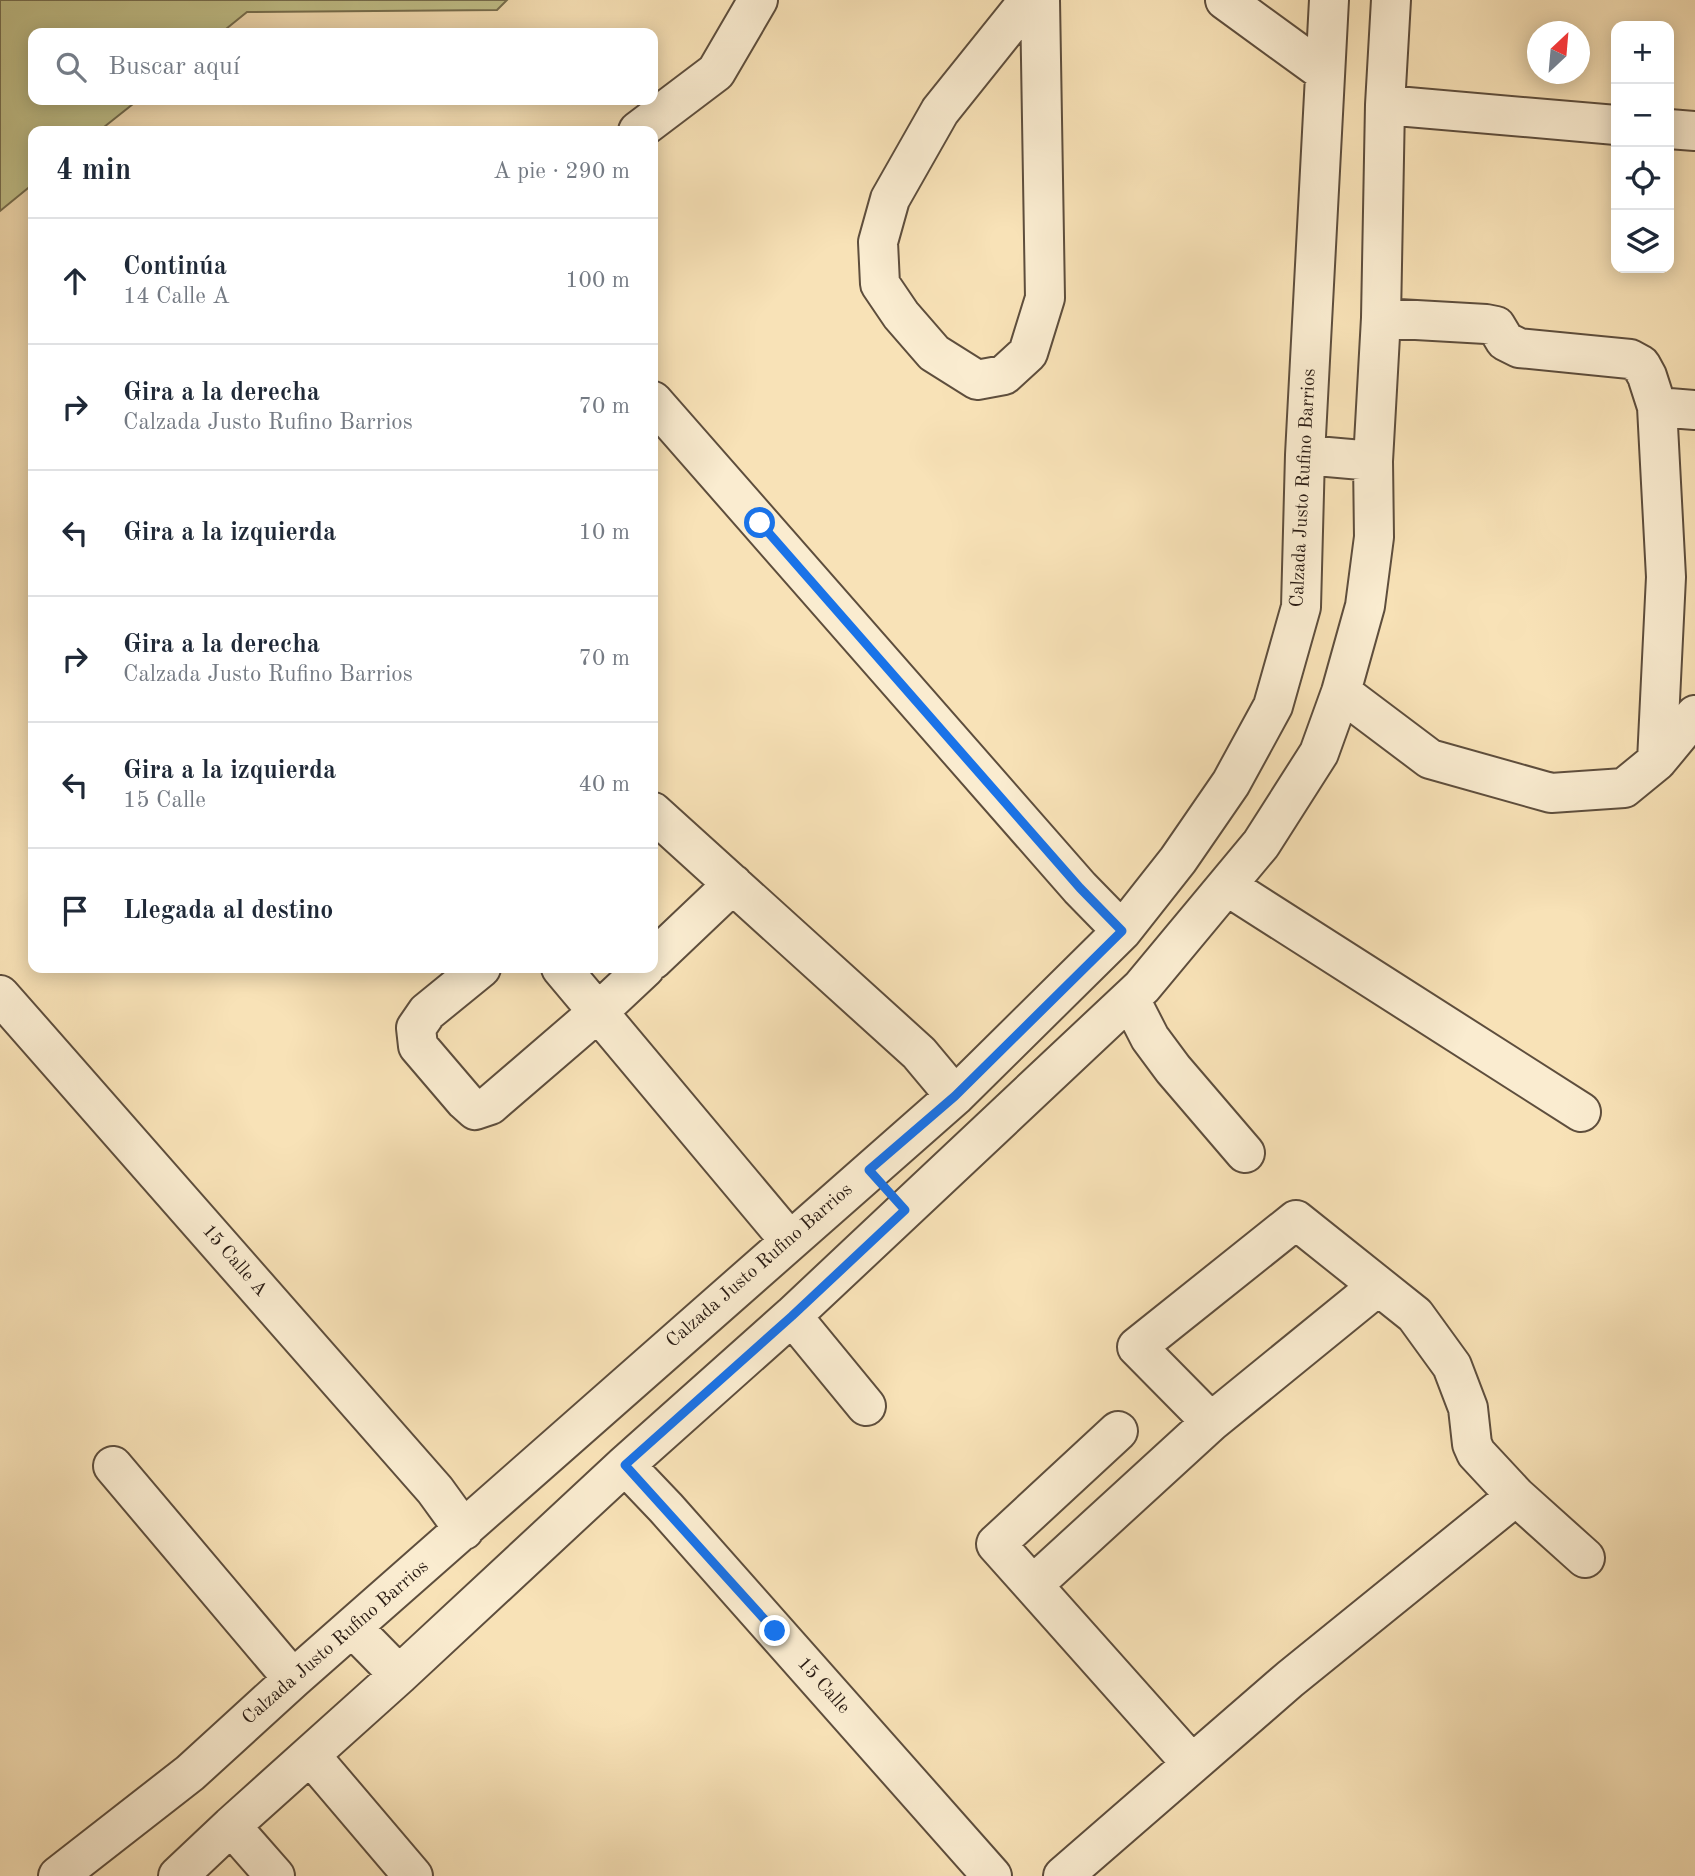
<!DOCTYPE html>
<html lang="es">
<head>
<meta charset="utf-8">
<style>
	body { margin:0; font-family:"Old Standard TT",serif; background:#f6f6f7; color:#1f2937 }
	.controls { position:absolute; right:21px; top:21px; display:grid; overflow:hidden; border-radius:14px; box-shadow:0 4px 18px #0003 }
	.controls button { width:63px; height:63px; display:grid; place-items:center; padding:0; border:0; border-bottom:2px solid #e0e1e3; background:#fff; color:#1f2937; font:35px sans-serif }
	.compass { position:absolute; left:1527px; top:21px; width:63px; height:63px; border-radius:50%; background:#fff; box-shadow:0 4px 18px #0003; rotate:26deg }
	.stop { position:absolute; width:21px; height:21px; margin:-16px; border:5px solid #1a73e8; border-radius:50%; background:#fff }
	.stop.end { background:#1a73e8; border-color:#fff; box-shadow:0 2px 7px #0008 }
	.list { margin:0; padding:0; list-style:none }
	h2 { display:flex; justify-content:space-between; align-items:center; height:91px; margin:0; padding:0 28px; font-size:30px }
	h2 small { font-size:23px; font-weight:400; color:#747a83 }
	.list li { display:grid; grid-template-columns:46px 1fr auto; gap:21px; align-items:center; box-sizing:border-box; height:126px; padding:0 28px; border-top:2px solid #e0e1e3 }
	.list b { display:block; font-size:26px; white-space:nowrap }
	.list p { margin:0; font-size:23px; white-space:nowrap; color:#747a83 }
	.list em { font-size:23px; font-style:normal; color:#747a83 }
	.icon { flex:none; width:38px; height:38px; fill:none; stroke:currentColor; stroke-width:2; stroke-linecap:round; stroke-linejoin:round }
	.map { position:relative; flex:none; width:1695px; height:1876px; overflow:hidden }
	.search { position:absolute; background:#fff; box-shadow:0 4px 18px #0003; left:28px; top:28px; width:630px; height:77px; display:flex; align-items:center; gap:18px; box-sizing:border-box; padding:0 24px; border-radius:14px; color:#747a83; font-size:26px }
	.panel { position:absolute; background:#fff; box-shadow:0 4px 18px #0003; left:28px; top:126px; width:630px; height:847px; border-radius:14px }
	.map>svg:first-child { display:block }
	.green { fill:#c2c28b; stroke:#766f50; stroke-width:2 }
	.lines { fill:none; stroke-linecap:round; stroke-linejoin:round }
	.minor-casing { stroke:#5e4e3d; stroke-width:42 }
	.minor { stroke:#faecd0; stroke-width:38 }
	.route { stroke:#1a73e8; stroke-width:9 }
	.labels { text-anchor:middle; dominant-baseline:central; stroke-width:6; stroke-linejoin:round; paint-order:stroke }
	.street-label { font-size:19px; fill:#2a1c14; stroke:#faecd0 }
</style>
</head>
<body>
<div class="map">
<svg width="1695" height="1876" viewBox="0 0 1695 1876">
	<rect width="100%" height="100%" fill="#f8e2b7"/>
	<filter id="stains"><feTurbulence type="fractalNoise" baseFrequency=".00286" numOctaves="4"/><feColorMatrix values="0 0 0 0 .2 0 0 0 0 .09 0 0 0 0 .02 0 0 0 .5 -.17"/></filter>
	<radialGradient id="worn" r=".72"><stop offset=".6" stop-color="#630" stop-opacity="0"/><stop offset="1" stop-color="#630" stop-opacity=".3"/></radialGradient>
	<!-- green -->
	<path class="green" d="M 0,0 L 507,0 L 497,10 L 247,12 L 221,33 L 33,33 L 33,100 L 138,100 L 99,131 L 33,131 L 33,184 L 0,211 Z"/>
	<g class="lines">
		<defs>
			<path id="minor" d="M 1029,0 L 940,111 L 890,199 L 878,242 L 880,284 L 901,315 L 934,353 L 977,380 L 1004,375 L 1028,353 L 1045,298 L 1040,0
				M 1225,0 L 1324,72
				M 1385,105 L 1616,125
				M 1669,129 L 1695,131
				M 638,131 L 716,72 L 758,0
				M 1381,318 L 1486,324 L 1496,326 L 1505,341 L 1519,348 L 1630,359 L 1641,365 L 1647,376 L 1657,407 L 1695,410
				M 653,401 L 1080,888 L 1122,931
				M 1305,455 L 1373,461
				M 1341,692 L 1430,759 L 1551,793 L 1624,788 L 1657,761 L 1695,715
				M 1657,761 L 1666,577 L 1657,407
				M 653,812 L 919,1053 L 955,1096
				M 1227,886 L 1581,1112
				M 653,960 L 733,884
				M 481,968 L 427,1012 L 416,1028 L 418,1046 L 465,1101 L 475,1110 L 490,1105 L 598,1012 L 645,968
				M 561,968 L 789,1240
				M 0,995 L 435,1490 L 464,1530
				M 1130,999 L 1150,1038 L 1173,1069 L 1245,1153
				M 792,1316 L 866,1406
				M 1211,1422 L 1137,1347 L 1296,1220 L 1415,1315 L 1452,1366 L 1468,1408 L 1472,1444 L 1476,1453 L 1516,1496 L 1585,1558
				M 1118,1431 L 996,1544 L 1192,1764
				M 625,1465 L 666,1508 L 992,1876
				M 113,1466 L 293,1679
				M 1033,1585 L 1211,1422 L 1378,1286
				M 352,1627 L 399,1675
				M 310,1755 L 413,1876
				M 231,1826 L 275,1876
				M 58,1876 L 190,1773 L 293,1679 L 955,1096 L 1122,931 L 1178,860 L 1231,783 L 1273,706 L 1301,607 L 1305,455 L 1329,0
				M 178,1876 L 231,1826 L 399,1675 L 625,1465 L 792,1316 L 1142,987 L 1261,844 L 1319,753 L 1341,692 L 1365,606 L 1374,537 L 1373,461 L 1381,318 L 1385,105 L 1391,0
				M 1063,1876 L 1290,1679 L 1516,1496"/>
		</defs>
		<!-- minor casing -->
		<use href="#minor" class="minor-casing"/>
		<!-- minor -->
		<use href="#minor" class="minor"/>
	</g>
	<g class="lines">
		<!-- route -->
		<path class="route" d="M 760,523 L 1080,888 L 1122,931 L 955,1096 L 869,1170 L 905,1210 L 792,1316 L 625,1465 L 775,1631"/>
	</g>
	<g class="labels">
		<!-- street labels -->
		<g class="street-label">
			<text transform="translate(1304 488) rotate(-87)">Calzada Justo Rufino Barrios</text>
			<text transform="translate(234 1261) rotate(49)">15 Calle A</text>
			<text transform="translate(760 1266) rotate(-41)">Calzada Justo Rufino Barrios</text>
			<text transform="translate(336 1643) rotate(-41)">Calzada Justo Rufino Barrios</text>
			<text transform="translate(823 1686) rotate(48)">15 Calle</text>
		</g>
	</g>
	<rect width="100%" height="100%" filter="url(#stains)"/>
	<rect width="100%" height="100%" fill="url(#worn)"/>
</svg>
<div class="controls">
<button>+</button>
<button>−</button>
<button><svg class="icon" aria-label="locate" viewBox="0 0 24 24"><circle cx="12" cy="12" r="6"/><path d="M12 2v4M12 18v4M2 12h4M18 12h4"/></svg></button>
<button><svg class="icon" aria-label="layers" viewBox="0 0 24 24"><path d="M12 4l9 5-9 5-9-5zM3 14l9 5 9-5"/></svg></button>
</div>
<svg class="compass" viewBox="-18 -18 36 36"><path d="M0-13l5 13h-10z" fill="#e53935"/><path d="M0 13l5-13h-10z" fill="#747a83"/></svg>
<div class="stop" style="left:760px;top:523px"></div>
<div class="stop end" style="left:775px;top:1631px"></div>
<div class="search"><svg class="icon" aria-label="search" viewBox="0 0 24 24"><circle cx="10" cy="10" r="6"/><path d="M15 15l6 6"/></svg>Buscar aquí</div>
<section class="panel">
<h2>4 min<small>A pie · 290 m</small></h2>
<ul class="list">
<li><svg class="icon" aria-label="ahead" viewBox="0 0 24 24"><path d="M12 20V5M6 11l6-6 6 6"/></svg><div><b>Continúa</b><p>14 Calle A</p></div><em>100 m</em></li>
<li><svg class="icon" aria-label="right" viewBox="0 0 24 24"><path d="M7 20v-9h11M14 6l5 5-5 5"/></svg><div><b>Gira a la derecha</b><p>Calzada Justo Rufino Barrios</p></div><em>70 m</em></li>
<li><svg class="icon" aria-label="left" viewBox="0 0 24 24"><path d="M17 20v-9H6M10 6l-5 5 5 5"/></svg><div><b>Gira a la izquierda</b></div><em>10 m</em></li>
<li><svg class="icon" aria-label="right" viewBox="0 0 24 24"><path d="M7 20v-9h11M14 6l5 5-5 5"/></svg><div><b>Gira a la derecha</b><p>Calzada Justo Rufino Barrios</p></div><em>70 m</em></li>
<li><svg class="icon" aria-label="left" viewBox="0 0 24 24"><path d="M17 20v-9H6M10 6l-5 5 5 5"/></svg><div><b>Gira a la izquierda</b><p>15 Calle</p></div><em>40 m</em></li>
<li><svg class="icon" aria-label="arrive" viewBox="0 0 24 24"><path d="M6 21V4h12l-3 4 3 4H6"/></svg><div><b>Llegada al destino</b></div></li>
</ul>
</section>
</div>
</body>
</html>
